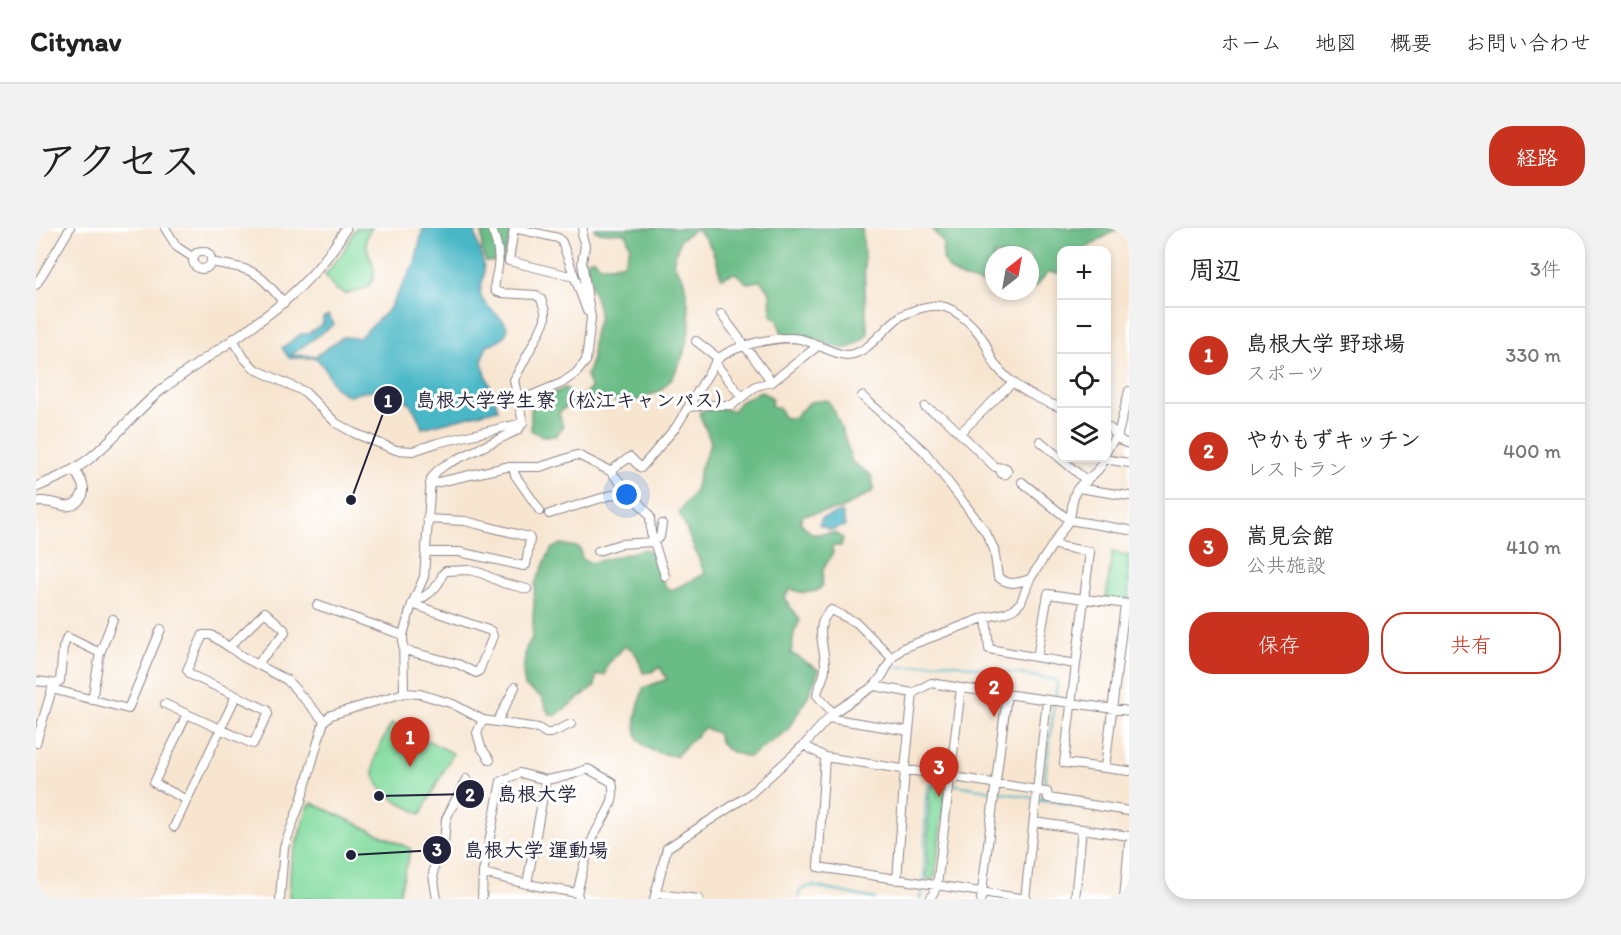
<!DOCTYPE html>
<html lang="ja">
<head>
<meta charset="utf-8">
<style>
	body { margin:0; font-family:Itim,"Klee One",sans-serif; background:#f2f2f2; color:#222 }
	.controls { position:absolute; right:18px; top:18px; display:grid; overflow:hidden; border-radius:12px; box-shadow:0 3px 9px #0003 }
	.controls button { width:54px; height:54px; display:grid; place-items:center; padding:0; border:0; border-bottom:2px solid #e0e0e0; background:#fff; color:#222; font:30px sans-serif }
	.compass { position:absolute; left:949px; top:18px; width:54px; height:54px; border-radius:50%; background:#fff; box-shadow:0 3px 9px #0003; rotate:31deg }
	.you { position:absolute; left:591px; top:267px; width:21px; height:21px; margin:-15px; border:4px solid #fff; border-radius:50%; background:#1a73e8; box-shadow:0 0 0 9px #1a73e833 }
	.badge { display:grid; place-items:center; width:39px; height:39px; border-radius:50%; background:#c8321e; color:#fff; font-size:20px; font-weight:700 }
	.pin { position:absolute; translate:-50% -50px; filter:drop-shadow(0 2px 3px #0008) }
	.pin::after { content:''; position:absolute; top:32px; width:21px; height:18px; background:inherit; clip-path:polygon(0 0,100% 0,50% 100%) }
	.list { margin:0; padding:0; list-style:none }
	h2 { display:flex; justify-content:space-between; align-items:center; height:78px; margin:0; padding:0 24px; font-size:26px }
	h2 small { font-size:20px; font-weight:400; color:#767676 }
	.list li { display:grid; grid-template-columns:39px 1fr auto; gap:18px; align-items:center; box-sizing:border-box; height:96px; padding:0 24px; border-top:2px solid #e0e0e0 }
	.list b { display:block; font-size:22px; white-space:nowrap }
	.list p { margin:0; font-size:20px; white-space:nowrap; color:#767676 }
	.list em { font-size:20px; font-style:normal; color:#767676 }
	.actions { display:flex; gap:12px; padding:18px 24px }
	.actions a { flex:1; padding:14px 0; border:2px solid #c8321e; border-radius:24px; text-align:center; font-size:21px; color:#c8321e }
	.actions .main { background:#c8321e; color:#fff }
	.icon { flex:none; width:33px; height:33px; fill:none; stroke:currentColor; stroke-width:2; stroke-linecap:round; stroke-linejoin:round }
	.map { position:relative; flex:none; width:1093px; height:671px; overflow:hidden; border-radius:24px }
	header { display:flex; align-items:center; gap:36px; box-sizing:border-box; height:84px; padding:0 30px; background:#fff; border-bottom:2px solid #e0e0e0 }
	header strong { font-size:28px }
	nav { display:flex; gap:33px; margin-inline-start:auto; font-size:21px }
	.intro { display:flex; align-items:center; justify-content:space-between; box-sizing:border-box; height:144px; padding:0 36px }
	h1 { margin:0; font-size:42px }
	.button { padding:15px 27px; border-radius:24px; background:#c8321e; color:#fff; font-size:21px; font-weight:700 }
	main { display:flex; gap:36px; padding:0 36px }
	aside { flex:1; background:#fff; border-radius:24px; box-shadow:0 3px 9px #0003 }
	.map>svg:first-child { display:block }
	.green { fill:#84dca0; stroke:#537f6e; stroke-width:1.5 }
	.forest { fill:#6bbc86; stroke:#466f60; stroke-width:1.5 }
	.water { fill:#4ab7c6; stroke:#366c80; stroke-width:1.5 }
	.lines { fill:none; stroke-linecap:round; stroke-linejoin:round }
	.stream { stroke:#4ab7c6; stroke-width:2 }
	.minor-casing { stroke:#8c8486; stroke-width:10 }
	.tertiary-casing { stroke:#8c8486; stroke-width:11 }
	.minor { stroke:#fff; stroke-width:8 }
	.tertiary { stroke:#fff; stroke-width:9 }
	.leader { fill:none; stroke:#22223b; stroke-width:2 }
	.callout-dot { fill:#22223b; stroke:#fff; stroke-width:2 }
	.mark-label { font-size:18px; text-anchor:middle; font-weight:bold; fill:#fff }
	.callout-label { font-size:20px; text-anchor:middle; font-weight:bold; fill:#22223b; stroke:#fff; stroke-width:6; stroke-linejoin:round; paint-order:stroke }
</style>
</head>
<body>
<header>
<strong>Citynav</strong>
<nav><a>ホーム</a><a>地図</a><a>概要</a><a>お問い合わせ</a></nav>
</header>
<div class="intro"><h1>アクセス</h1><a class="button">経路</a></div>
<main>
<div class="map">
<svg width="1093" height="671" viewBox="0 0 1093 671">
	<rect width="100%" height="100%" fill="#fff"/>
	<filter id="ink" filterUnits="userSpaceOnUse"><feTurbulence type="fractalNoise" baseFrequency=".0167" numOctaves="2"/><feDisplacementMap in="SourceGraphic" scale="12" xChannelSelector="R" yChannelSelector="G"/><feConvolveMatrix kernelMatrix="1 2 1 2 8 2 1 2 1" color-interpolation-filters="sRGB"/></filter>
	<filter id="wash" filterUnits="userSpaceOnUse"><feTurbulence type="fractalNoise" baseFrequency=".008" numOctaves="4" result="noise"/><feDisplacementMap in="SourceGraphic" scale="24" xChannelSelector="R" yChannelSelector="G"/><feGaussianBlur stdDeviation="1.35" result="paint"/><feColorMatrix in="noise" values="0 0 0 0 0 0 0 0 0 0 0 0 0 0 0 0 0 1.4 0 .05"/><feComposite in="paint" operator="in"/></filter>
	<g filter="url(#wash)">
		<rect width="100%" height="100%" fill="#f7e5d0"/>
		<!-- green -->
		<path class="green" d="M 320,0 L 336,0 C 317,20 352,40 332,58 C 327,63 317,64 310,66 L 299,61 L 289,47 L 306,25 Z
			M 1076,324 L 1093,327 L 1093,372 L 1070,370 Z
			M 356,495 L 417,525 L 385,586 C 332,560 325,547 356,495 Z
			M 900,555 L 910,557 L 899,648 L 896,652 L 891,651 L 893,563 Z
			M 276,575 L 375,621 L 362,671 L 253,671 L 255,633 L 272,579 Z"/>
		<!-- forest -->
		<path class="forest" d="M 446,0 L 476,0 L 467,33 L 450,34 L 446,22 Z
			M 558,0 L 826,0 C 830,35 827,71 832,106 C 807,133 797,115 769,108 C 762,106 752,111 746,105 C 744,102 743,96 742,92 L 735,87 L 734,64 L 724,53 L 711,55 L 699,45 L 685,50 C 681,32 675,12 659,1 L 644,12 L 637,35 L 648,52 L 652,76 L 654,98 L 647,127 L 637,149 L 624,163 L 588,178 C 570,167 567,168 548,173 C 536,177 531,176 523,185 L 527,199 L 520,208 L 505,208 L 495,202 L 495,182 L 500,172 L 530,160 L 539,170 L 548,166 L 555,160 L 550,149 C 559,129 555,125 558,107 C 560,96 565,93 562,79 C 559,64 549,49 551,33 L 557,30 L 564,38 L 574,38 L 588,35 L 594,19 L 590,5 C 577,3 572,7 559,3 Z
			M 895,0 L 1081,0 L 1081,2 C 1068,7 1059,17 1046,22 C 1040,24 1032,22 1026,22 L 1025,45 L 1012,44 L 1000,58 L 994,61 L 994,27 L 958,27 L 958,58 C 940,54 911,50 907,29 C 906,24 907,18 907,14 Z
			M 724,163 L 736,170 L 735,178 L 743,180 L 748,190 L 757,190 L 774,174 L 791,172 C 801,181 812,220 816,234 L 835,247 L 838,259 L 836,264 L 805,281 L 767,287 L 764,294 L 776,306 L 799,305 L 807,310 L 805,318 L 796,318 L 797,325 L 787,341 L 786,358 L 781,363 L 767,365 L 754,361 L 748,370 L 764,392 L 758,405 L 755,425 L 783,442 L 771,470 L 751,503 L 713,529 C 696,524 686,524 681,505 L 668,500 L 640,528 C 590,522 596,501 607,460 L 631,451 L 624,439 L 615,444 L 607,445 C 603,434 602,422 589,418 L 571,437 L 569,447 L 560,447 L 559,458 L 519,488 L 512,485 L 506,470 L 489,458 L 487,445 L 490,420 L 496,410 L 499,356 L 515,321 L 525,316 L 544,320 L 546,331 L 555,335 L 609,321 L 616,325 L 630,359 L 636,362 L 669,346 L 643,284 L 659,263 L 664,242 L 675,214 L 663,185 L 675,178 L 697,183 L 704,174 Z"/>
		<!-- water -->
		<path class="water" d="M 387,0 L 439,0 C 439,16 449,29 448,46 C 448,53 442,61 445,69 C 454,88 496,101 450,118 L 446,135 L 462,181 L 386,200 C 373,161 350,154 314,168 C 290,160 298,146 280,130 L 253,130 L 246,120 L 265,106 L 271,106 L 287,96 L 287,90 L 292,87 L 298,96 L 255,127 L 280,128 L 307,109 L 323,110 L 353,81 L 379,35 Z
			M 806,284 L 809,298 L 795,302 L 783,297 L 786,290 Z"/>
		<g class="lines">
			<!-- stream -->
			<path class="stream" d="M 855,439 L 872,439 L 907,434 L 1020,452 L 1021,455 L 1006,572 L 1003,571
				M 962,564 L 998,570
				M 1007,572 L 1093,587
				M 763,671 L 763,663 L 771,659 L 777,658 L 839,671
				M 884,671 L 888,649 L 890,562 L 898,553 L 956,563"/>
		</g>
	</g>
	<g filter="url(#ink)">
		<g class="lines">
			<defs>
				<path id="minor" d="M 129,0 L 141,19 L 158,30
					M 478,0 L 522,10 L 526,14 L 551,83
					M 478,0 L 473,33 L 538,49
					M157 32a9 9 0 1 1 18 0a9 9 0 1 1-18 0Z
					M 175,34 C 217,42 220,40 248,75
					M 0,57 L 34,0
					M 685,86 L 736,154
					M 197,111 L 208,130 L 219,141 L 269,164 L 300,195 L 318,205 L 360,222 L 377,223 L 401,215 L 487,195
					M 660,113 L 682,130
					M 679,135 L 706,169
					M 826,168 L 889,224 L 906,246 L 949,303 L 958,321 L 962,349 C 973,358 981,355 994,351
					M 482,173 L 526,155 L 540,145 L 550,133 L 555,90 L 546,34 L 549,18 L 546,8 L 547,0
					M 653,179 L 674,177 L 696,177 L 720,158 L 736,154 L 783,117
					M 889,179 L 908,190 L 959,239 L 969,240
					M 1070,198 C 1082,203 1078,212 1093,216
					M 924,205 L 977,154
					M 1004,213 L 1051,253
					M 1070,224 L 1076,214 L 1081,210 L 1093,163
					M 1068,231 L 1093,235
					M 477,239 L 479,247 L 504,283
					M964.5 243a3.5 3.5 0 1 1 7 0a3.5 3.5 0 1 1-7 0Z
					M 574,243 L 594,229 L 605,240 L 640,199 L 679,135 C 690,118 744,107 764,111 C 779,114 798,127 811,127 C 833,126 848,99 865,88 C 870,85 877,83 882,81 C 891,78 900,76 909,79 C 924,84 942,101 949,115 C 953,123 955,132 961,139 C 978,160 1001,171 1026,180
					M 986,254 L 1033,292 L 1093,302
					M 394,256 L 470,239 L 504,239 L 541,227 L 544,228 L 574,243 L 611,284 L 614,289 L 615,305 L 629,348
					M 1042,260 L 1093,268
					M 513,286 L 592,262
					M 562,323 L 584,316 L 617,314 L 624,309 L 626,296
					M 389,324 L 423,324 L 488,338 L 490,337 L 494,311 L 493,309 L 429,293 L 391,291
					M 376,376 C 385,371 396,365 402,356 C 406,351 404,347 410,343 L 433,342 L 445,345 L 467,355 L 491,361
					M 1089,376 L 1069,540 L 1093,543
					M 281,377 L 367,407
					M 950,389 L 953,421 L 1039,436
					M 193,419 L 207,429 L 251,452 L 288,493
					M 368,422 L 422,436 L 440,445 L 443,443 L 457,408 L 455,403 L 376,376
					M 1001,429 L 1012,366 L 1048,371 L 1054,324 L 1023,318 L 1018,315
					M 0,453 L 16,455 L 16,461 L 92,481 L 125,401
					M 17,457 L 24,453 L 27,420 L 31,409 L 64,425
					M 838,458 L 877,465
					M 368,465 L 384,466 L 417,476 L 447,492 L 502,500 L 510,505 L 515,505 L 535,496
					M 56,472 L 64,425 L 77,391
					M 129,476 L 151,486 L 118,555 L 151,572
					M 797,485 L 781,467 C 782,458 789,450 789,440 C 790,419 776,398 795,382 L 821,395 L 856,430
					M 151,486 L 217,516 L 232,486 L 231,482 L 155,447 L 151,442 L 167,407 L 175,407 L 193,419 L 229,384 L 248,401 L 249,405 L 226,430 L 223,437
					M 792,490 L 873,503
					M 447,492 L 441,505 L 445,519 L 454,532
					M 461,494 L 479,459
					M 0,515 L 16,461
					M 768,517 L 789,529 L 1001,562
					M 789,529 L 782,639 L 991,671
					M 1069,540 L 1028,535 L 1048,371 L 1093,376
					M 1001,563 L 1011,564 L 1012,570 L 1093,583
					M 998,594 L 1046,601 L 1039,671
					M 138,599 L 200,468
					M 1046,601 L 1093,608
					M 447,645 L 491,656 L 541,665
					M 861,652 L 869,541 L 877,465 L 895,455 L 925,460
					M 491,656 L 510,552
					M 621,666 L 663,671
					M 244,671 L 248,619 L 265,573 L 288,493 L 295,487 L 368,465 L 367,407 L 376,376 L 388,349 L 395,251 L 401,243 L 409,237 L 482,202 L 487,195 L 478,152 L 504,103 L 509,92 L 509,83 L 505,71 L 500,67 L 465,65 L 459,63 C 457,54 461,48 462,39 C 464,25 461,13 455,0
					M 401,671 L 397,647 L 398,639 L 408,616 L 410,591 L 430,551
					M 446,671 L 447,645 L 465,553 L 484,545 L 510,552 L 531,548 L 552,541 L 576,554 C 582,577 565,590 557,610 C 549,627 546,647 541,665 L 543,671
					M 618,671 L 631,620 L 713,567 L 768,517 L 797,485 L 838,458 L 846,448 L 856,430 L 867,420 L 950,389 L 969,385 L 978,381 L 985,374 L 994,351 L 1033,292 C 1037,283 1035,272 1040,263 C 1047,250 1062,249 1069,230
					M 894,671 L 901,658 L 925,460 L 1093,483
					M 945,671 L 971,466
					M 989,671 L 1011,472
					M 1088,671 L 1093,616"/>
				<path id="tertiary" d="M 0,259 C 17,252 34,245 49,234 C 79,212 100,181 129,159 C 196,109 268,75 310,0
					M 0,274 C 11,272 19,276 30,278 C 35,278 40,276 43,272 C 53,262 44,251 38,241"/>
			</defs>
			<!-- minor casing -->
			<use href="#minor" class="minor-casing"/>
			<!-- tertiary casing -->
			<use href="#tertiary" class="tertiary-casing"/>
			<!-- minor -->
			<use href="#minor" class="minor"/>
			<!-- tertiary -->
			<use href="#tertiary" class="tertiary"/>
		</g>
	</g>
	<!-- callouts -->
	<path class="leader" d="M315 272L352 172M343 568L434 566M315 627L401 622"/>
	<g class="callout-dot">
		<circle cx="315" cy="272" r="6"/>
		<circle cx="343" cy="568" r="6"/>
		<circle cx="315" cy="627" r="6"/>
		<circle cx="352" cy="172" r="15"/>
		<circle cx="434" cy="566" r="15"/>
		<circle cx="401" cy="622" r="15"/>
	</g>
	<g class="mark-label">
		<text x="352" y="179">1</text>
		<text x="434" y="573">2</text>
		<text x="401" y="628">3</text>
	</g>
	<g class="callout-label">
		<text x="539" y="179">島根大学学生寮（松江キャンパス）</text>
		<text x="501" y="573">島根大学</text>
		<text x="500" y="629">島根大学 運動場</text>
	</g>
</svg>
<div class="controls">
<button>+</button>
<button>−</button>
<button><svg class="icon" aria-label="locate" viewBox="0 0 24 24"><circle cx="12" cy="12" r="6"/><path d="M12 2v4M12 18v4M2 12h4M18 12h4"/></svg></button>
<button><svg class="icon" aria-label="layers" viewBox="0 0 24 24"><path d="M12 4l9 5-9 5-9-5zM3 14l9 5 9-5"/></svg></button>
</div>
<svg class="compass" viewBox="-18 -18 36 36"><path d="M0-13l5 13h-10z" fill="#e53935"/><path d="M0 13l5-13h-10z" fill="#767676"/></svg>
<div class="you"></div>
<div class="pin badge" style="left:374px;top:539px">1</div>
<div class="pin badge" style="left:958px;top:489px">2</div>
<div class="pin badge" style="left:903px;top:569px">3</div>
</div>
<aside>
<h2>周辺<small>3件</small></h2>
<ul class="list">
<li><span class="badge">1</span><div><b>島根大学 野球場</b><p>スポーツ</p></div><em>330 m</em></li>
<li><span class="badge">2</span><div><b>やかもずキッチン</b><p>レストラン</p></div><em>400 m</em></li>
<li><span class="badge">3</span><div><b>嵩見会館</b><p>公共施設</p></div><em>410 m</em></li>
</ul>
<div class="actions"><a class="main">保存</a><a>共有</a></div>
</aside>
</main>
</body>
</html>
